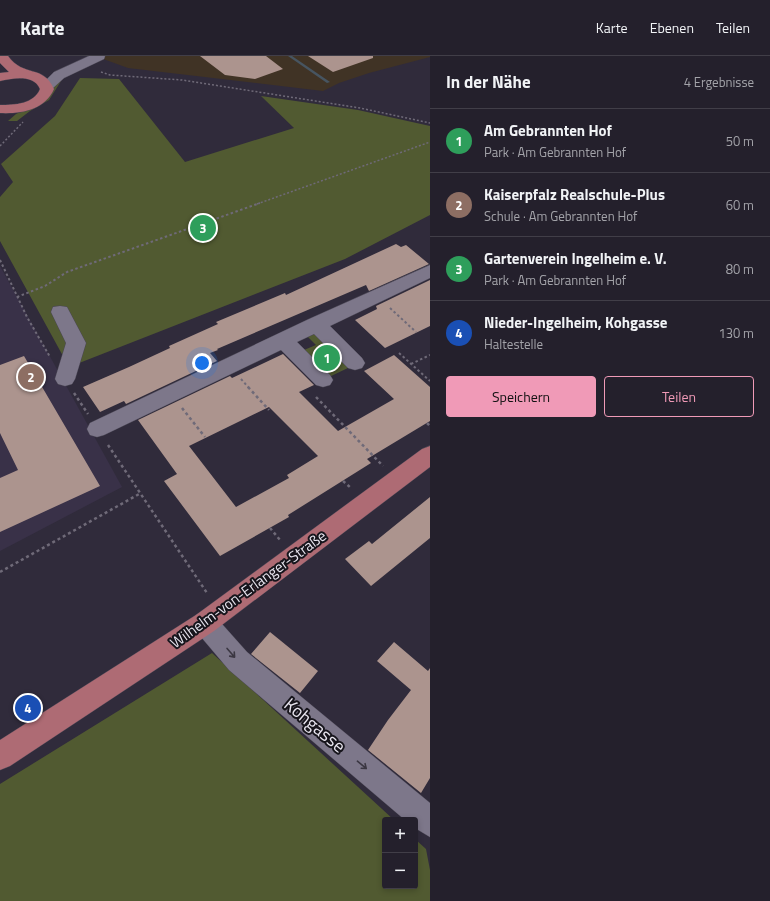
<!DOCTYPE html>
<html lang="de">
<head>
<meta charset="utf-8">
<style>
	body { margin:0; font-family:"Titillium Web",sans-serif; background:#302d38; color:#f1f3f6 }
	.controls { position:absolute; right:12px; bottom:12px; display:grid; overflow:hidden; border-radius:4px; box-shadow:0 2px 6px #0003 }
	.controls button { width:36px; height:36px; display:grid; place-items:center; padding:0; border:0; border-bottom:1px solid #413e48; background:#24202c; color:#f1f3f6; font:20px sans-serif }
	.you { position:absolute; left:202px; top:307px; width:14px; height:14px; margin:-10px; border:3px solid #fff; border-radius:50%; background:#1a73e8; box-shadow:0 0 0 6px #1a73e833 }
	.badge { display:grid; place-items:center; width:26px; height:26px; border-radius:50%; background:#f09ab7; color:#fff; font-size:13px; font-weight:700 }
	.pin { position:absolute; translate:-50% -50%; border:2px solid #fff; box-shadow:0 1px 4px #0006 }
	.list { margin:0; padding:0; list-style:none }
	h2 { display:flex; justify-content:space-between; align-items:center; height:52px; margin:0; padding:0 16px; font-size:17px }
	h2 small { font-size:13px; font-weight:400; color:#a3a3a9 }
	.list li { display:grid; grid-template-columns:26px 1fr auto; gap:12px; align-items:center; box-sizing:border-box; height:64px; padding:0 16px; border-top:1px solid #413e48 }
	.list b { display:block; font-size:15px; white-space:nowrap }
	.list p { margin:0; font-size:13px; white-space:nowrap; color:#a3a3a9 }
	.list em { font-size:13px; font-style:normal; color:#a3a3a9 }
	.actions { display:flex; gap:8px; padding:12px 16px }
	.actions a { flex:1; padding:9px 0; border:1px solid #f09ab7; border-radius:4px; text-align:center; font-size:14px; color:#f09ab7 }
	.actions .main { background:#f09ab7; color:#111 }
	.map { position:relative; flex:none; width:430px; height:845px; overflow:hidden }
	header { display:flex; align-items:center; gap:24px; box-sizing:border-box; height:56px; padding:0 20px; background:#24202c; border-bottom:1px solid #413e48 }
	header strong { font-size:19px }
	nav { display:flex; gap:22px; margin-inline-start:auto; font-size:14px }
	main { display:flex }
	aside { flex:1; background:#24202c }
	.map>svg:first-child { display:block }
	.commercial { fill:#403325 }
	.built { fill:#393148 }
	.green { fill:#515a31 }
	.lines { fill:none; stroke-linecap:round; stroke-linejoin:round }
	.stream { fill:#475561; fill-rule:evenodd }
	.building { fill:#ac948e; fill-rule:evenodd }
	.minor-casing { stroke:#4a4654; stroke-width:1 }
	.major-casing { stroke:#4a4654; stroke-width:1 }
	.path-far2 { stroke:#6f6a78; stroke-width:1.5; stroke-dasharray:2 2; stroke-linecap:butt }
	.path-far1 { stroke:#6f6a78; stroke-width:2; stroke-dasharray:2.5 2.5; stroke-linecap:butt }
	.path { stroke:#6f6a78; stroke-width:2.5; stroke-dasharray:3 3; stroke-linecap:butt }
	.minor { fill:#7d778a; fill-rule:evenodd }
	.major { fill:#ae6b74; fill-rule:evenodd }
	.oneway { stroke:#3b3742 }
	.labels { text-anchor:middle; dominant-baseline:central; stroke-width:4; stroke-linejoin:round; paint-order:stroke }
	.street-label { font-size:15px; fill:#eae7f1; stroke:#17151c }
	.near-street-label { font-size:18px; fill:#eae7f1; stroke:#17151c }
</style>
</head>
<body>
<header>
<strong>Karte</strong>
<nav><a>Karte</a><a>Ebenen</a><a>Teilen</a></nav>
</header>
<main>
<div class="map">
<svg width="430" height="845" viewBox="0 0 430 845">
	<rect width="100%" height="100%" fill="#302b3b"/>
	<!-- commercial -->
	<path class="commercial" d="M 95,0 L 430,0 L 430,1 L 369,17 L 339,27 L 323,35 L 128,12 Z"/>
	<!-- built -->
	<path class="built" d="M 0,210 L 122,431 L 0,495 Z"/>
	<!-- green -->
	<path class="green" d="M 63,22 L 49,44 L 30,55 L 17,65 L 8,65 L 16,58 L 46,44 L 50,39 L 52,31 Z
		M 80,22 L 119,23 L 185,106 L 294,72 L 261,40 L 358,54 L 430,70 L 430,159 L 345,203 L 69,311 L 0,185 L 0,141 L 13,126 L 1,108 L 55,60 Z
		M 315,275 L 350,311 L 329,321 L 304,294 L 316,289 L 306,279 Z
		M 212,597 L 394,764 L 385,764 L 385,830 L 415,830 L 415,783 L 426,793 L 430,814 L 430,845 L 0,845 L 0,728 Z"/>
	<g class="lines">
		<!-- stream -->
		<path class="stream" d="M 288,0 L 292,0 L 330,26 L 327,27 Z"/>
	</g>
	<!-- building -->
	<path class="building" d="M 200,0 L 266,0 L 283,13 L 255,23 L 225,19 Z
		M 308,0 L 373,0 L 373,2 L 333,16 Z
		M 396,188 L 401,191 L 406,189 L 429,208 L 369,235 L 366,229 L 217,293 L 218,294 L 210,297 L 217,305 L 126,348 L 124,345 L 100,356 L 83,331 L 129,311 L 170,292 L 169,290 L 218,268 L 216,266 L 285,237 L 286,239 Z
		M 430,224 L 430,270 L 385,292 L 355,264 L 377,253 L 376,250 Z
		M 283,298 L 314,329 L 299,336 L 338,375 L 394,343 L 364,315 L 394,299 L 430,331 L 430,365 L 367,403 L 371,407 L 288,459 L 289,461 L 220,500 L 164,425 L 177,418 L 138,364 L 230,320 L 232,322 ZM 269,351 L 318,400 L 287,419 L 289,422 L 236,451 L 189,390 Z
		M 24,300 L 100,430 L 0,476 L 0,422 L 18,414 L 0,377 L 0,309 Z
		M 430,441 L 430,482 L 371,530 L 345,503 L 369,485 L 372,488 Z
		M 270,576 L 318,615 L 300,637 L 251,598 Z
		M 394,586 L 428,615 L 430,612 L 430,722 L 421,737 L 368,694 L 388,664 L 411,634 L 377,605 Z"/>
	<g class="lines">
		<defs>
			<path id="minor" d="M 89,0 L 105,0 L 104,3 L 64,22 L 52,33 L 42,33 L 40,30 L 54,16 Z
				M 430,209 L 430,222 L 330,270 L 362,302 L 365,307 L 362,312 L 355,314 L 348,312 L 314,278 L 297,286 L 330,319 L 333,324 L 330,329 L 323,331 L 316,329 L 281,294 L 104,379 L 97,381 L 90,379 L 87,373 L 90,367 L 309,263 Z
				M 60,250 L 67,251 L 86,287 L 75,323 L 72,328 L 65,330 L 58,328 L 55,323 L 66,287 L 51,256 L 53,251 Z
				M 205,555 L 214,559 L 247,596 L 430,747 L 430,781 L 415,772 L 415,764 L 405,764 L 229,614 L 196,575 L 192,567 L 196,559 Z"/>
			<path id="major" d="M 0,0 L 8,0 C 24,22 43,8 54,33 C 45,54 21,58 0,57 L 0,49 C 15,49 34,48 40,33 C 34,18 13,22 0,25 L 0,17 L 9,16 L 0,7 Z
				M 430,390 L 430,411 L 214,575 L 10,710 L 0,714 L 0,684 L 196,559 L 422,393 Z"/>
		</defs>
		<!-- minor casing -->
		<use href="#minor" class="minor-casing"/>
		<!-- major casing -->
		<use href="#major" class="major-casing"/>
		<!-- path-far2 -->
		<path class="path-far2" d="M 101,16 L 110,19 L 182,24 L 360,52 L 430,67
			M 0,90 L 23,66
			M 257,148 L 430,86"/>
		<!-- path-far1 -->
		<path class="path-far1" d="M 0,204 L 27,261 L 50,301
			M 17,241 L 45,230 L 67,216 L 260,147
			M 390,252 L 416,276
			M 399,297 L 430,325
			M 411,308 L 430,299
			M 241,323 L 249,332"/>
		<!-- path -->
		<path class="path" d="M 248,331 L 269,354
			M 74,337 L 88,358
			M 316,341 L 383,410
			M 182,352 L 205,381
			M 427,367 L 430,370
			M 108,389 L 207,537
			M 343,425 L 351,432
			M 270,472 L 280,484
			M 0,516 L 141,437"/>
		<!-- minor -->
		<use href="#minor" class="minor"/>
		<!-- major -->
		<use href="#major" class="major"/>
	</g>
	<!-- one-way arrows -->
	<defs><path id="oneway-shaft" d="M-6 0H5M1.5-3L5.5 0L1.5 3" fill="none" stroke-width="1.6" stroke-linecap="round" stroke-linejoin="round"/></defs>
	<g class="oneway">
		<use href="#oneway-shaft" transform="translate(231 597) rotate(49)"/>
		<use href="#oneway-shaft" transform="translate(362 709) rotate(40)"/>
	</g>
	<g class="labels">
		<!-- street labels -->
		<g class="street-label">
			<text transform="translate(248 533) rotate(-36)">Wilhelm-von-Erlanger-Straße</text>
		</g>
		<!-- near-street labels -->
		<g class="near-street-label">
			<text transform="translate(315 669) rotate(40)">Kohgasse</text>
		</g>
	</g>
</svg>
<div class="controls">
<button>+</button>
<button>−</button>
</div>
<div class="you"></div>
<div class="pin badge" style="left:327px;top:302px;background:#2e9e5b">1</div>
<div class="pin badge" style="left:31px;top:321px;background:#8d6e63">2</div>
<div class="pin badge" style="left:203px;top:172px;background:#2e9e5b">3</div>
<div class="pin badge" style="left:28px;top:652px;background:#1a4fb4">4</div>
</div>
<aside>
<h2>In der Nähe<small>4 Ergebnisse</small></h2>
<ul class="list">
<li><span class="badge" style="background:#2e9e5b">1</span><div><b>Am Gebrannten Hof</b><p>Park · Am Gebrannten Hof</p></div><em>50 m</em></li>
<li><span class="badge" style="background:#8d6e63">2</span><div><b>Kaiserpfalz Realschule-Plus</b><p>Schule · Am Gebrannten Hof</p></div><em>60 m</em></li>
<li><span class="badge" style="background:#2e9e5b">3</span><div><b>Gartenverein Ingelheim e. V.</b><p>Park · Am Gebrannten Hof</p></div><em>80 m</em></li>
<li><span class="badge" style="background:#1a4fb4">4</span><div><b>Nieder-Ingelheim, Kohgasse</b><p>Haltestelle</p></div><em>130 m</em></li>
</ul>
<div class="actions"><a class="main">Speichern</a><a>Teilen</a></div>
</aside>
</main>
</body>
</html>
